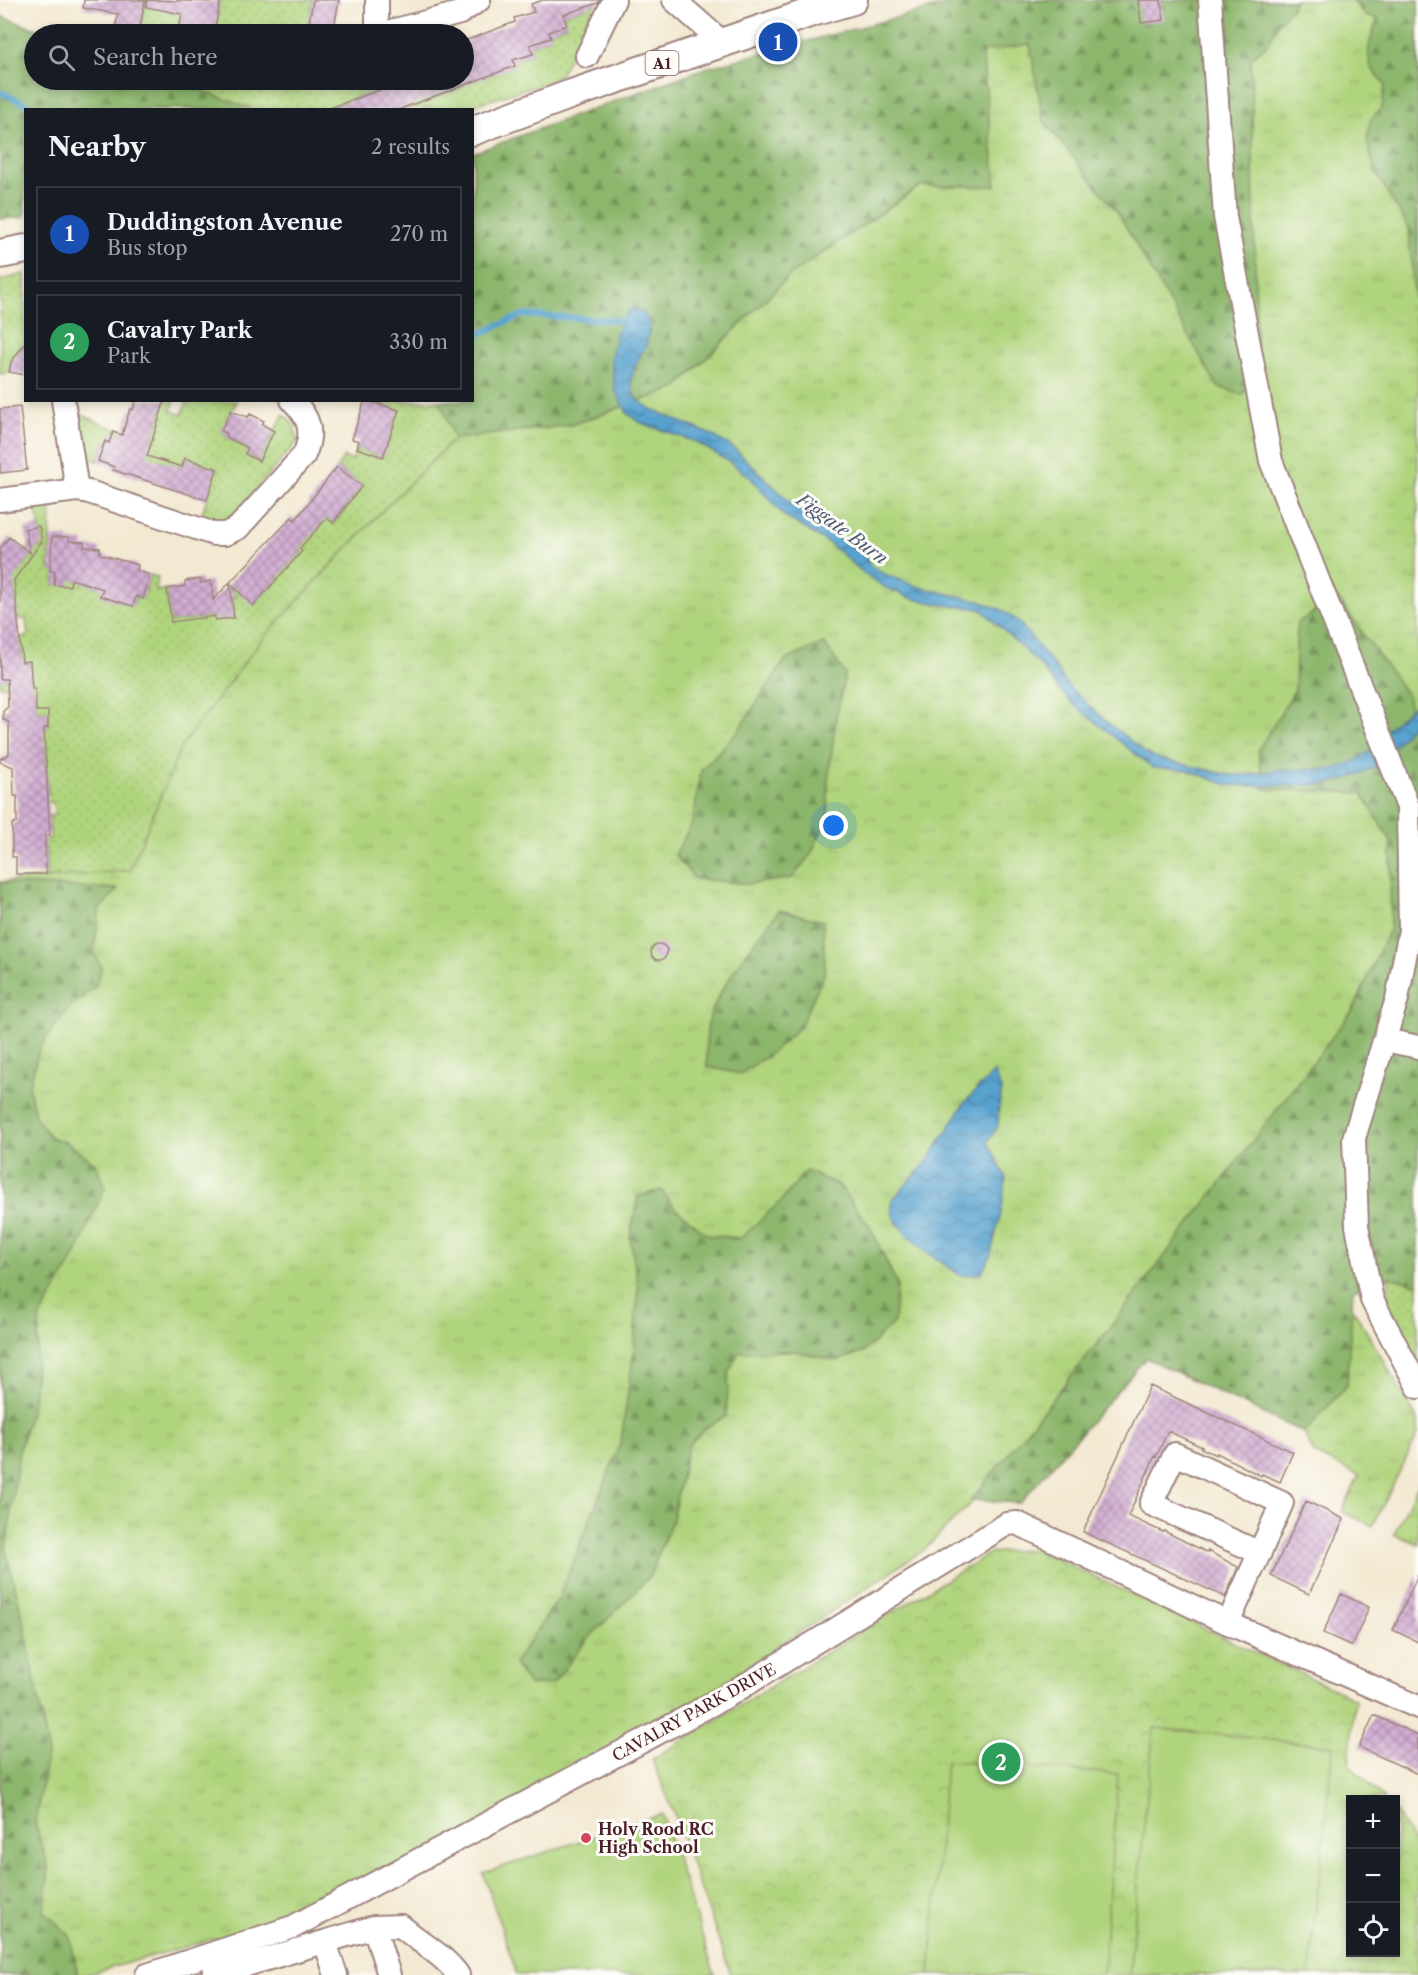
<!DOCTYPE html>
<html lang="en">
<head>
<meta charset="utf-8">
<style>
	body { margin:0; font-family:"Libre Caslon Text",serif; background:#20242c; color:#f1f3f6 }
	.controls { position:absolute; right:18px; bottom:18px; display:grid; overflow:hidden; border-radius:0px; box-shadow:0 3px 9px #0003 }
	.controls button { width:54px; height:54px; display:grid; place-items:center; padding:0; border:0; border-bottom:2px solid #363941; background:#171b24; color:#f1f3f6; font:30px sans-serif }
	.you { position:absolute; left:834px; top:826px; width:21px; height:21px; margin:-15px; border:4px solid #fff; border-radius:50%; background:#1a73e8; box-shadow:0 0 0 9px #1a73e833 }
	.badge { display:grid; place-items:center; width:39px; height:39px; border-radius:50%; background:#ea580c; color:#fff; font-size:20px; font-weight:700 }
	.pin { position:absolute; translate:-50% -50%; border:3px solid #fff; box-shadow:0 2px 6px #0006 }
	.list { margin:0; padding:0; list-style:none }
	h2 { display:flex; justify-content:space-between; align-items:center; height:78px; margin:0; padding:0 24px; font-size:26px }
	h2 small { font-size:20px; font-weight:400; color:#9ea1a6 }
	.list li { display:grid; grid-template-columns:39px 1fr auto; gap:18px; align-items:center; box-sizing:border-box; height:96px; margin:0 12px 12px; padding:0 12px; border:2px solid #363941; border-radius:0px }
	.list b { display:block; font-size:22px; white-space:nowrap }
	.list p { margin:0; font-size:20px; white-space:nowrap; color:#9ea1a6 }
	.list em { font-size:20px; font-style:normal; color:#9ea1a6 }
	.icon { flex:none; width:33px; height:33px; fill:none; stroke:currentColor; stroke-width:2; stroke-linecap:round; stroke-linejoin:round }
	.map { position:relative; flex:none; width:1418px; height:1975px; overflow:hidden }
	.search { position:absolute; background:#171b24; box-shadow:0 3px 9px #0003; left:24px; top:24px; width:450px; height:66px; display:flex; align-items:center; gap:15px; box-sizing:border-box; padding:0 21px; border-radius:33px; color:#9ea1a6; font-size:22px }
	.panel { position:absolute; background:#171b24; box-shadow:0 3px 9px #0003; left:24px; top:108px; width:450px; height:294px; border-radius:0px }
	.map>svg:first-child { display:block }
	.grass { fill:url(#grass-tufts); stroke:#7d7a54; stroke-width:1.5 }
	.forest { fill:url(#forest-firs); stroke:#6b6a4c; stroke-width:1.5 }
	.park { fill:url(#park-crowns); stroke:#7d7a54; stroke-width:1.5 }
	.garden { fill:url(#garden-dots); stroke:#7d7a54; stroke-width:1.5 }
	.pitch { fill:#b0d47d; stroke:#7d7a54; stroke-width:1.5 }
	.water { fill:url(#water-waves); stroke:#50607d; stroke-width:1.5 }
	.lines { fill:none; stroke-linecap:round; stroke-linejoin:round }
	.stream { stroke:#57a2cf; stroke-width:6 }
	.building { fill:url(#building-cross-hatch) }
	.minor-casing { stroke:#9e847e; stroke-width:26 }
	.major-casing { stroke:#9e847e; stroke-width:32 }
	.minor { stroke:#fff; stroke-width:22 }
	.major { stroke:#fff; stroke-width:28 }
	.poi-dot { fill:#d1495b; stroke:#fdfcf7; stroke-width:2 }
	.labels { text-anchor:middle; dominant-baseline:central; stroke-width:6; stroke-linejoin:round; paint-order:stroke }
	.shield { fill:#fdfcf7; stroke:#806168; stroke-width:1.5 }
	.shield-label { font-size:15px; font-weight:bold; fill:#4a1f2b }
	.street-label { font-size:16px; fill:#4a1f2b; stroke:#fdfcf7 }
	.poi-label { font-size:16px; font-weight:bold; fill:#4a1f2b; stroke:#fdfcf7; text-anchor:start }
	.water-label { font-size:18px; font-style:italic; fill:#505a75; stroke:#fdfcf7 }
</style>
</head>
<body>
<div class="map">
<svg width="1418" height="1975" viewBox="0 0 1418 1975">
	<defs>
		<pattern id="grass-tufts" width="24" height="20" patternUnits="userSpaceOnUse" patternTransform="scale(1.5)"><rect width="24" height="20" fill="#b0d47d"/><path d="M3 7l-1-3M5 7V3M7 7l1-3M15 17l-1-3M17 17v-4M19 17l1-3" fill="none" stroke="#99b66c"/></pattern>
		<pattern id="forest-firs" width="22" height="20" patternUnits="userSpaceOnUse" patternTransform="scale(1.5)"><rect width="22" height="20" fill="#8cb66c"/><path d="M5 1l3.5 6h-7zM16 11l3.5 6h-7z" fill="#749359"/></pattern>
		<pattern id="park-crowns" width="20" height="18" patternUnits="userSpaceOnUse" patternTransform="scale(1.5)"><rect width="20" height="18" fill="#b0d47d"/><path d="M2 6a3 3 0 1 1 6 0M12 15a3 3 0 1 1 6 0" fill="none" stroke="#99b66c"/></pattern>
		<pattern id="garden-dots" width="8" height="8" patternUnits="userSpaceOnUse" patternTransform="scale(1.5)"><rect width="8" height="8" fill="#b0d47d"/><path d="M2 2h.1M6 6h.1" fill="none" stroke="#99b66c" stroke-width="1.8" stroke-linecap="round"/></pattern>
		<pattern id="water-waves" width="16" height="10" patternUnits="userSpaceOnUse" patternTransform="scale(1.5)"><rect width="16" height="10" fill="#57a2cf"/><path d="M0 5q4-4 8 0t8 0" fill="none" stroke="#4a83a8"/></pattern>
		<pattern id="building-cross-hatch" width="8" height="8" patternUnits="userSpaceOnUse" patternTransform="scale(1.5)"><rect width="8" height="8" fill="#d2aed2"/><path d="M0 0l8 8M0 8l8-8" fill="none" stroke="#ac8dab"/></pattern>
	</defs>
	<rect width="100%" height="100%" fill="#fdfcf7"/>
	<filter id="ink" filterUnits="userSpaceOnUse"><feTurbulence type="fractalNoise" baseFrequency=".0167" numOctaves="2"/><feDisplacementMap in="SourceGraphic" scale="12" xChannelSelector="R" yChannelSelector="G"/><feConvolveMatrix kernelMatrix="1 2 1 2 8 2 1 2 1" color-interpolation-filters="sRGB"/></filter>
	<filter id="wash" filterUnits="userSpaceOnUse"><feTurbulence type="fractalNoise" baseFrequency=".008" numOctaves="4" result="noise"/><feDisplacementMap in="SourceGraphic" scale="24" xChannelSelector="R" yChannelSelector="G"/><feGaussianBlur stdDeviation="1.35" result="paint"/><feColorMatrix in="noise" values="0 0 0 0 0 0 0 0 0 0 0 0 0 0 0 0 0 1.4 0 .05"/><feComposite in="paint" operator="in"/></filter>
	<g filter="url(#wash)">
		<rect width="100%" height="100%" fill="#f3e9d2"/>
		<!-- grass -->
		<path class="grass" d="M 963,0 L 1418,0 L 1418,1073 L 1402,1072 L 924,1550 L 652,1730 L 381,1876 L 231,1934 L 85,1975 L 0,1975 L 0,882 L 130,870 L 181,747 L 186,740 L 262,639 L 379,514 L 454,439 L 571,425 L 676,388 L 789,276 L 920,186 Z
			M 1351,1305 L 1418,1420 L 1418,1434 L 1373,1526 L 1342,1512 L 1359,1475 L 1314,1454 L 1304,1433 L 1347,1385 Z
			M 1418,1484 L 1418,1544 L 1394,1534 Z"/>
		<!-- forest -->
		<path class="forest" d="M 963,0 L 1294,0 L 1292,8 L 1278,23 L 1269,43 L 1251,58 L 1257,373 L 1242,395 L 1218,387 L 1118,213 L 1043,120 L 1030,44 L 982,52 L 996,186 L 920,186 L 789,276 L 676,388 L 571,425 L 454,439 L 440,401 L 472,400 L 473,153 L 705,68 Z
			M 1352,0 L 1418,0 L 1418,356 L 1409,228 L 1375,172 L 1367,140 L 1370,120 L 1382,107 L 1385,85 C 1381,80 1376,75 1373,70 C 1363,55 1372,34 1378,19 L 1366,16 Z
			M 0,16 L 50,34 L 34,34 L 34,80 L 172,80 L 253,109 L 26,110 L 25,217 L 0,219 Z
			M 1337,597 L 1407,695 L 1418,747 L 1418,1285 L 1389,1277 L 1353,1290 L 1347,1385 L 1304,1433 L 1146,1358 L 1020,1503 L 971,1500 L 1105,1334 L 1353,1010 L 1390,927 L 1391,841 L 1362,793 L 1264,789 L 1258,750 L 1295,690 L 1297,623 Z
			M 824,643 L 845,674 L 836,718 L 828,781 L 828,816 L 811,854 L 792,878 L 750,884 L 695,879 L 675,855 L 693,821 L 701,770 L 738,731 L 785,660 Z
			M 0,883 L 118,889 L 99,910 L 94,953 L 102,967 L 96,986 L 68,1009 L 40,1047 L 29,1087 L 35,1116 L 50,1137 L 68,1143 L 96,1164 L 105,1188 L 75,1256 L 40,1317 L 33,1402 L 19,1451 L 6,1551 L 25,1627 L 48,1749 L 35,1823 L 49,1869 L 44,1911 L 70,1936 L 78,1975 L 0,1975 Z
			M 779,910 L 823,921 L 825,972 L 800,1027 L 770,1054 L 740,1074 L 707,1067 C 707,1054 705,1039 708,1025 C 713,993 758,938 779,910 Z
			M 806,1171 L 839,1185 L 870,1227 L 897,1284 L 894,1322 L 865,1351 L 837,1361 L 794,1351 L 739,1352 L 729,1372 L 726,1416 L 704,1429 L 688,1446 L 672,1520 L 650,1576 L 587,1640 L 553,1683 L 530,1686 L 514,1664 L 558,1599 L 621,1442 L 634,1349 L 638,1286 L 630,1237 L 638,1196 L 661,1190 L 675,1208 L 708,1235 L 741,1238 L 782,1200 Z"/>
		<!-- park -->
		<path class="park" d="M 1035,1549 L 1355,1699 L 1349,1764 L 1384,1799 L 1350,1800 L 1350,1952 L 1396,1952 L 1396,1811 L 1418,1851 L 1418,1975 L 731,1975 L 675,1816 L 652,1759 L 990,1553 Z"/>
		<!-- garden -->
		<path class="garden" d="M 145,0 L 169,0 L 167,11 L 182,14 L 178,34 L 139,34 Z
			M 220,0 L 313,0 L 307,34 L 214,34 Z
			M 597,0 L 561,74 L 550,81 L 463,109 L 400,108 L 391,85 L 325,109 L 253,109 L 172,80 L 394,80 L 403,107 L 515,65 L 513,60 L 532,54 L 530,45 L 550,38 L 549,32 L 566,25 L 563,15 L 584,8 Z
			M 25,274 L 25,342 L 20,349 L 25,353 L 11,364 L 9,373 L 0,374 L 0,280 Z
			M 160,401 L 175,401 L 171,410 L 182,415 L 187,401 L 237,401 L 221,431 L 227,434 L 226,437 L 248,448 L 246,454 L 258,461 L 284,414 L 294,425 L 298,441 L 231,518 L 222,521 L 201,516 L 217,469 L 185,458 L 182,467 L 131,455 L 136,440 L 113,432 L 109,443 L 105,442 L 98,461 L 84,457 L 79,413 L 102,424 L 152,441 L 164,402 Z
			M 370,401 L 440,401 L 454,439 L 379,514 L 262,639 L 186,740 L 181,747 L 130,870 L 46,878 L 46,849 L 32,849 L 32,840 L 50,839 L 49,816 L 54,815 L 53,802 L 36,802 L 36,795 L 48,794 L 45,746 L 36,728 L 48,728 L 48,711 L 36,711 L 35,689 L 0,686 L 0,679 L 23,678 L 21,644 L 15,644 L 15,639 L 28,636 L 26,619 L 18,619 L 15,594 L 0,595 L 0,579 L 26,550 L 43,546 L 36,507 L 51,506 L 49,570 L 55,571 L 54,585 L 71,578 L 103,589 L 101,596 L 133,606 L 136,596 L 143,598 L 150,575 L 158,577 L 156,591 L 167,589 L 171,622 L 215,616 L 215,619 L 234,618 L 232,598 L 235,597 L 230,588 L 232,586 L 254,605 L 280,577 L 277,573 L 290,563 L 302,551 L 300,548 L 326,517 L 334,523 L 362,486 L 337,467 L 344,457 L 352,461 L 357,448 L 383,457 L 398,410 Z
			M 1389,1277 L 1418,1285 L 1418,1360 L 1387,1305 Z"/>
		<!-- pitch -->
		<path class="pitch" d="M 1154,1728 L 1333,1746 L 1309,1975 L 1129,1975 Z
			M 946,1761 L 1118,1774 L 1103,1975 L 930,1975 Z
			M 662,1814 L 715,1975 L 517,1975 L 483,1873 Z"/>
		<!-- water -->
		<path class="water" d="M 629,310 L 642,311 L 650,325 L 647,343 L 635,366 L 631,381 L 634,397 L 651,409 L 712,435 L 734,448 L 791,503 L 812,519 L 862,552 L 869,564 L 882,573 L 919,587 L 979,601 L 1000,609 L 1018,621 L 1056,668 L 1067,685 L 1107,722 L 1146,753 L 1160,759 L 1230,775 L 1248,775 L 1276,770 L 1334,769 L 1352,763 L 1369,752 L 1387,729 L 1418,702 L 1418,718 L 1377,766 L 1352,777 L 1326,784 L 1257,786 L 1228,785 L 1187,770 L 1153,768 L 1074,705 L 1061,692 L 1040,665 L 981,609 L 944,605 L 910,598 L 884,587 L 866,575 L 830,544 L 784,516 L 750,477 L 728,461 L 696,442 L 639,422 L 627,413 L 615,390 L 611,356 L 617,331 Z
			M 994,1072 L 1002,1091 L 999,1104 L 998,1126 L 988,1142 L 1006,1178 L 1001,1213 L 990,1257 L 981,1274 L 961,1276 C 941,1261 900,1237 892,1213 C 891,1209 892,1204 892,1200 L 927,1162 L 965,1102 Z"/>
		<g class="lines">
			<!-- stream -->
			<path class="stream" d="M 0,92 L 39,110
				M 472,337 L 522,315 L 629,321"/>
		</g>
		<g id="blocks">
			<!-- building -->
			<path class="building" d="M 84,0 L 145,0 L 139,34 L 114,34 L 118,14 L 83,8 Z
				M 147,0 L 220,2 L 214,34 L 178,34 L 182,14 L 146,7 Z
				M 313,0 L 339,0 L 333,34 L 307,34 Z
				M 543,0 L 599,0 L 598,3 L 563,15 L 567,25 L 549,32 L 551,38 L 530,45 L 533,54 L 513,60 L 515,66 L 398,110 L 330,110 L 330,108 L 407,80 L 464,80 L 464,41 L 515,22 L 514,18 L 534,12 L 531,4 Z
				M 1138,0 L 1161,0 L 1164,20 L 1141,23 Z
				M 26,342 L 26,375 L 9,372 L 11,362 Z
				M 136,400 L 165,400 L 147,456 L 182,467 L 185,458 L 217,469 L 207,500 L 113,470 L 114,467 L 98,461 L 105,441 L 109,443 L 113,432 L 122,435 L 130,409 L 133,410 Z
				M 365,400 L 399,410 L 383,457 L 357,448 L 359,441 L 352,439 Z
				M 20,407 L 27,470 L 0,473 L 0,409 Z
				M 231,411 L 248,417 L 250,414 L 264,421 L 262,424 L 274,431 L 259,461 L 245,454 L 248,448 L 226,437 L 227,434 L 221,431 Z
				M 337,467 L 362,486 L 333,523 L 327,518 L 300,548 L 302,551 L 253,606 L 230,583 L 234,618 L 215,620 L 215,616 L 171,622 L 167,589 L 185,586 L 185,581 L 200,579 L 201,583 L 211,581 L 213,600 L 292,517 L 295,520 Z
				M 39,526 L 42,541 L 14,580 L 22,662 L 30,661 L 32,689 L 35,689 L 36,711 L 48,711 L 48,728 L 44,728 L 50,835 L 45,835 L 46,874 L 16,874 L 16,857 L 12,857 L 12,824 L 17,822 L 17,796 L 14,796 L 13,767 L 0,762 L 0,759 L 9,754 L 9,723 L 3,719 L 3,711 L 8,707 L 7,679 L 0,679 L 0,549 L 9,537 L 30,553 L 25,529 Z
				M 52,537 L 69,537 L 69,541 L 84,542 L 84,547 L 100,548 L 100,554 L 138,565 L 137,571 L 150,575 L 143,599 L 136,596 L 133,606 L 100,596 L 103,589 L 71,579 L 70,586 L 54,585 L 55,571 L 50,571 Z
				M651 952a8 8 0 1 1 16 0a8 8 0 1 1-16 0Z
				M 1150,1386 L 1293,1452 L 1280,1482 L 1262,1474 L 1261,1476 L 1217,1453 L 1216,1455 L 1201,1448 L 1202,1447 L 1168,1431 L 1156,1457 L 1155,1456 L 1128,1516 L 1163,1532 L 1164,1531 L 1208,1553 L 1208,1551 L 1238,1567 L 1225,1597 L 1083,1532 Z
				M 1306,1501 L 1344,1519 L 1309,1594 L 1271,1576 Z
				M 1418,1575 L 1418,1642 L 1393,1630 Z
				M 1341,1594 L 1369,1607 L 1352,1646 L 1323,1633 Z
				M 1374,1715 L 1418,1735 L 1418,1774 L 1359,1747 Z"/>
		</g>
	</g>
	<g filter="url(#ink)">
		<use href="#blocks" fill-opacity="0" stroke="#9e847e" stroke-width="1.5"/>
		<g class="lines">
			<defs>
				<path id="minor" d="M 377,0 L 377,34
					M 674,0 L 723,43
					M 1210,0 L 1225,217 L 1271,461 L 1408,807 L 1410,930 L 1397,999 L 1354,1138 L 1357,1226 L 1372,1300 L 1418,1387
					M 380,34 L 460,13 L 479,0
					M 587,56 L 614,0
					M 63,400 L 77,490
					M 0,500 L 77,490 L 89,492 L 214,534 L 225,534 L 238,528 L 304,455 C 314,432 310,418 292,400
					M 1385,1040 L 1418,1047
					M 1228,1623 L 1282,1503 L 1175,1454 L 1151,1504 L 1260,1553
					M 374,1927 L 389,1975
					M 325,1942 L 336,1975
					M 147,1975 L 293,1927 L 729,1695 L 1007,1524 L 1017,1523 L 1228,1623 L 1418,1707
					M 213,1975 L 374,1927 L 401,1926 C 419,1942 444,1955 458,1975"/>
				<path id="major" d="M 472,131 L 569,95 L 812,12 L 853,0
					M 0,254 L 26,249"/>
			</defs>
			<!-- minor casing -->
			<use href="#minor" class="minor-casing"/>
			<!-- major casing -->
			<use href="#major" class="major-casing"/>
			<!-- minor -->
			<use href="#minor" class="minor"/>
			<!-- major -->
			<use href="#major" class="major"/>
		</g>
	</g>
	<!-- markers -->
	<circle class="poi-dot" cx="586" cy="1838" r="6"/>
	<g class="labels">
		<!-- shield labels -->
		<rect class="shield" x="645.5" y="51" width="33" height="24" rx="4.5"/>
		<g class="shield-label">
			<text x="662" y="63">A1</text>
		</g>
		<!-- street labels -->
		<g class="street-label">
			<text transform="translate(694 1712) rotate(-29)">CAVALRY PARK DRIVE</text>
		</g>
		<!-- poi labels -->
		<g class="poi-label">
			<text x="598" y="1829">Holy Rood RC<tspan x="598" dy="18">High School</tspan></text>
		</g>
		<!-- water labels -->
		<g class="water-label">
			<text transform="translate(842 529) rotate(36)">Figgate Burn</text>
		</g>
	</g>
</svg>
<div class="controls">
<button>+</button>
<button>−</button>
<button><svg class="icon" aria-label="locate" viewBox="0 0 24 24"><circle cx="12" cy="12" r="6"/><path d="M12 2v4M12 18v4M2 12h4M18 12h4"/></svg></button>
</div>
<div class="you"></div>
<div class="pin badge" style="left:778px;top:42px;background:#1a4fb4">1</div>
<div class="pin badge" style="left:1001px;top:1762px;background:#2e9e5b">2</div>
<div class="search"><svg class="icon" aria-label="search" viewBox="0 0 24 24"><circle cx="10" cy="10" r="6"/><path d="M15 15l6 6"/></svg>Search here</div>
<section class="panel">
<h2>Nearby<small>2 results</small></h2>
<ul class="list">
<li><span class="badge" style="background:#1a4fb4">1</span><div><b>Duddingston Avenue</b><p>Bus stop</p></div><em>270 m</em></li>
<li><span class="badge" style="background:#2e9e5b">2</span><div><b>Cavalry Park</b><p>Park</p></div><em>330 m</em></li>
</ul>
</section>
</div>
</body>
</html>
